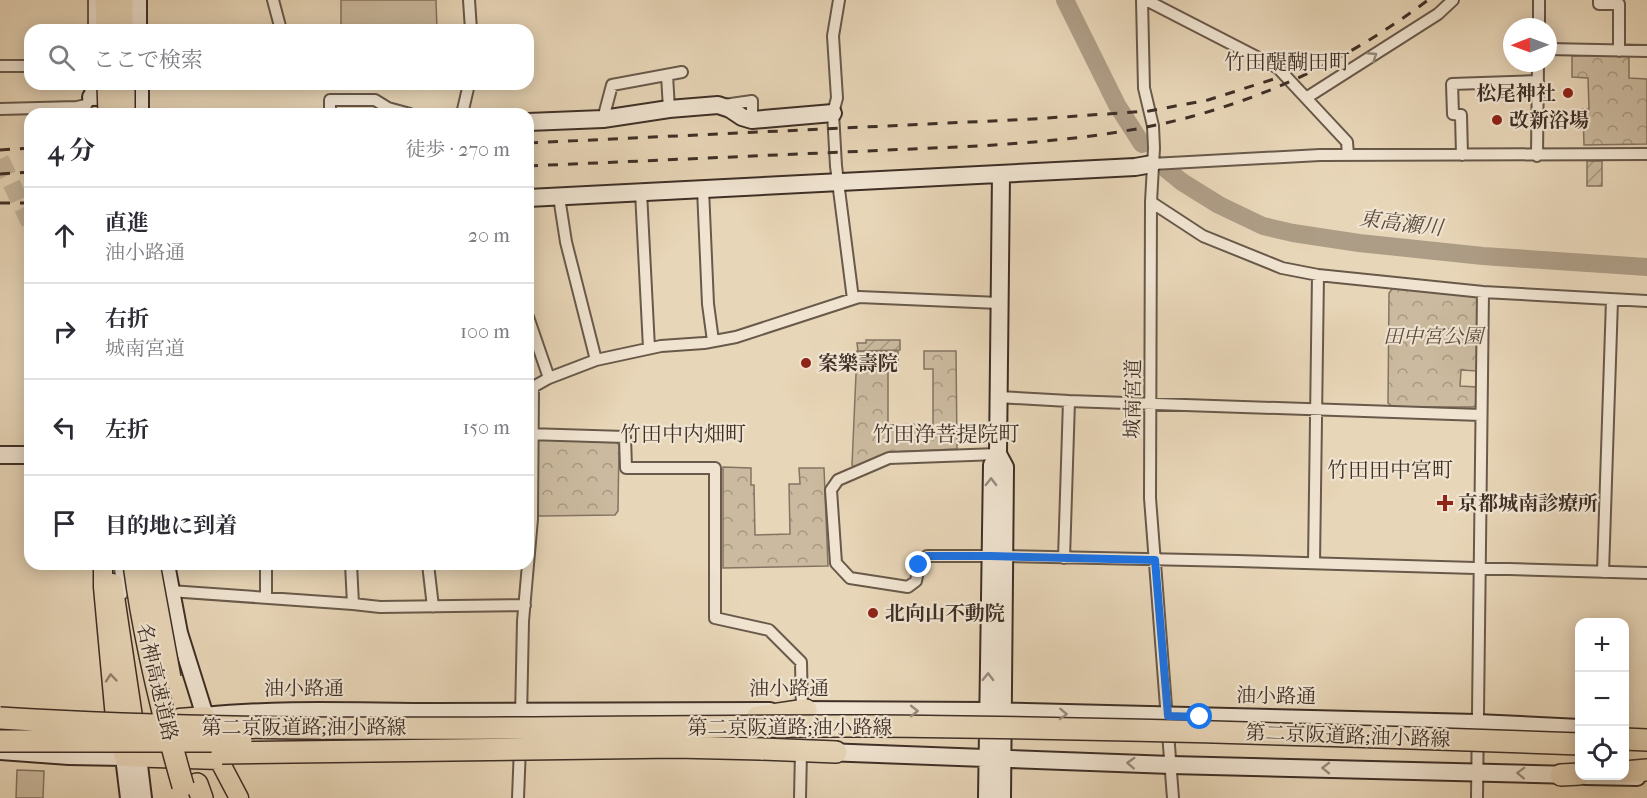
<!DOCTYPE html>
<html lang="ja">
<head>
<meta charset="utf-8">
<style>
	body { margin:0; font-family:"IM FELL French Canon","Noto Serif JP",serif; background:#f2f2f3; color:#2b2b33 }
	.controls { position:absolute; right:18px; bottom:18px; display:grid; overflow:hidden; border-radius:12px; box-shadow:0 3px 15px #0003 }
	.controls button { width:54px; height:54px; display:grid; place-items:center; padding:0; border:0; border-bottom:2px solid #e1e1e2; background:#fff; color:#2b2b33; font:30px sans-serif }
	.compass { position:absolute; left:1503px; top:18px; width:54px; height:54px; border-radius:50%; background:#fff; box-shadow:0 3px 15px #0003; rotate:269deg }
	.stop { position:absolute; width:18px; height:18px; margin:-14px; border:4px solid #1a73e8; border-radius:50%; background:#fff }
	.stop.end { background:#1a73e8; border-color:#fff; box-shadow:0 2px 6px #0008 }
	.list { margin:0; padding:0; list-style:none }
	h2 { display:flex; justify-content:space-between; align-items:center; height:78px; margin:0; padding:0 24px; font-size:26px }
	h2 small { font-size:20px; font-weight:400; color:#7c7c81 }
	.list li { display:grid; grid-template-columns:39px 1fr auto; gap:18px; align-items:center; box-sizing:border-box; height:96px; padding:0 24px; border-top:2px solid #e1e1e2 }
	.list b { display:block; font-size:22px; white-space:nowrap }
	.list p { margin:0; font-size:20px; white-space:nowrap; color:#7c7c81 }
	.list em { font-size:20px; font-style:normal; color:#7c7c81 }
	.icon { flex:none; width:33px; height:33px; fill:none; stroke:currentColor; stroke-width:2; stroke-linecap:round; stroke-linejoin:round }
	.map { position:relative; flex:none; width:1647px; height:798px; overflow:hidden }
	.search { position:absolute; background:#fff; box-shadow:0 3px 15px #0003; left:24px; top:24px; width:510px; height:66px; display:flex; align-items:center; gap:15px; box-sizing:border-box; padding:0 21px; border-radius:18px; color:#7c7c81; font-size:22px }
	.panel { position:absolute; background:#fff; box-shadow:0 3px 15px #0003; left:24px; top:108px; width:510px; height:462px; border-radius:18px }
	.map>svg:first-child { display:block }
	.grass { fill:#cbba9f; stroke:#847462; stroke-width:1.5 }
	.forest { fill:url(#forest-crowns); stroke:#847462; stroke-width:1.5 }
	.garden { fill:url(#garden-furrows); stroke:#847462; stroke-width:1.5 }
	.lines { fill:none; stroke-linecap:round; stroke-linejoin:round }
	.river { stroke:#ae9d86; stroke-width:18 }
	.primary-tunnel { stroke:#c6b59b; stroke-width:18; stroke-dasharray:18 9; stroke-linecap:butt }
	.street-casing { stroke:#68594a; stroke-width:14 }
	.secondary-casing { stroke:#3e2f26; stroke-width:20 }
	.primary-casing { stroke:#3e2f26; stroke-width:21 }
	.highway-casing { stroke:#3e2f26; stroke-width:24 }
	.street { stroke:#f0e4d1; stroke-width:10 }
	.secondary { stroke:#f0e4d1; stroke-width:16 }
	.primary { stroke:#e8d6b8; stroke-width:18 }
	.highway { stroke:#e8d6b8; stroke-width:21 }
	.rail { stroke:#3e2f26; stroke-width:3; stroke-dasharray:10 10; stroke-linecap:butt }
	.highway-bridge-casing { stroke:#3e2f26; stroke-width:24; stroke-linecap:butt }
	.highway-bridge { stroke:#e8d6b8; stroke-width:21 }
	.oneway { stroke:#978a7c }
	.oneway2 { stroke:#93826f }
	.route { stroke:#1a73e8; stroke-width:8 }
	.poi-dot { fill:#8f2418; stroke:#f0e4d1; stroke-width:2 }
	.labels { text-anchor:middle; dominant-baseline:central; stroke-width:4.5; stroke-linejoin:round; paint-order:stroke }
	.poi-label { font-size:20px; font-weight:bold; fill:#3e2f26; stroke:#f0e4d1; text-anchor:start }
	.park-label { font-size:20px; font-style:italic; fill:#5a4b3e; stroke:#f0e4d1 }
	.street-label { font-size:20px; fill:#3e2f26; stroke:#f0e4d1 }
	.neighbourhood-label { font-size:21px; fill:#3e2f26; stroke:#f0e4d1 }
	.water-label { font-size:21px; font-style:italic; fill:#5a4a3e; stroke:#f0e4d1 }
</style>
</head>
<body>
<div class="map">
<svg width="1647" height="798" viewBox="0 0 1647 798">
	<defs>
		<pattern id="forest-crowns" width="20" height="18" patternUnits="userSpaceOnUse" patternTransform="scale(1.5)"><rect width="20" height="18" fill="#cbba9f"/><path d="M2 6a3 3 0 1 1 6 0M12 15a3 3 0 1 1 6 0" fill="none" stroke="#a69881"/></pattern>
		<pattern id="garden-furrows" width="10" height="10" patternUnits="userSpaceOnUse" patternTransform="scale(1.5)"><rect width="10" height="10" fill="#cbba9f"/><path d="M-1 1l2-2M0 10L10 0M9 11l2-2" fill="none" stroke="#a69881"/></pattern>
	</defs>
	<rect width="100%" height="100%" fill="#e8d6b8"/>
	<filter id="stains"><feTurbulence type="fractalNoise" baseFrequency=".00333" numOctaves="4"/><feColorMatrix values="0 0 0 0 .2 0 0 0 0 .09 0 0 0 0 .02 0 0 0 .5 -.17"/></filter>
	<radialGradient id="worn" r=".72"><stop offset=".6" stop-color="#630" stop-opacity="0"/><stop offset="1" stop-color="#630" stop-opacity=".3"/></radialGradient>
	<!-- grass -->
	<path class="grass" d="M 341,0 L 436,0 L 437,30 L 369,30 L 368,27 L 341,28 Z
		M 17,770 L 44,771 L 43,798 L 16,798 Z"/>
	<!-- forest -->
	<path class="forest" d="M 1629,54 L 1629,78 L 1647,79 L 1647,144 L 1584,145 L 1583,109 L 1589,109 L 1588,78 L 1572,77 L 1572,56 Z
		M 1393,288 L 1473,295 L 1479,301 L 1478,371 L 1461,370 L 1460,386 L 1477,387 L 1477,405 L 1473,407 L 1393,407 L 1388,403 L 1389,293 Z
		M 857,351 L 898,351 L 898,369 L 888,369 L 888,425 L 933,424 L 933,369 L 924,369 L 924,351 L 956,351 L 957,449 L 890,452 L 855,468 L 852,465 Z
		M 541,438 L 615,440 L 619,445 L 618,511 L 615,515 L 540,516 L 536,514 L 536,444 Z
		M 723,467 L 751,468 L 751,485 L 754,485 L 755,535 L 790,534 L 789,484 L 800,484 L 799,468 L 824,468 L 828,566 L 723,568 Z"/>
	<!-- garden -->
	<path class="garden" d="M 1587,161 L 1602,161 L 1602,186 L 1587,186 Z
		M 866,340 L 900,340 L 900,350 L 858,351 L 857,343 L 866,343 Z"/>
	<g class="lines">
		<!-- river -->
		<path class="river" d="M 1065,0 L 1117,105 L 1142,144
			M 1166,169 L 1182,182 L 1219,205 L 1263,226 L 1293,233 L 1359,243 L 1483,256 L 1647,267"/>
		<!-- primary-tunnel -->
		<path class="primary-tunnel" d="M 0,159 L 30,223"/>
		<defs>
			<path id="street" d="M 94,0 L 94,30
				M 273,0 L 281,30
				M 469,0 L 471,30
				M 839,0 L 833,36 L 837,98 L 833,113 L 836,166 L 853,299
				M 1142,0 L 1144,88 L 1153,126 L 1154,148 L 1151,202 L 1150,498 L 1173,798
				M 1146,0 L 1278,68 L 1347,142 L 1348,155
				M 1599,0 L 1599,4 L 1619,4 L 1619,51
				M 1539,27 L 1539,0
				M 1548,49 L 1647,51
				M 0,66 L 30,66
				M 667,75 L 669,109
				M 1306,98 L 1438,14 L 1453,0
				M 724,105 L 752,101 L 752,120
				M 0,109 L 77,107 L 86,105 L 91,97 L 90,84
				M 330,114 L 330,100 L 375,100 L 388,108 L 410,114
				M 462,114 L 469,84
				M 603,119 L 612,85 L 682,72
				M 1462,155 L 1461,115 L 1453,114 L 1452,84 L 1538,81
				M 1537,156 L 1538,63
				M 1152,164 L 1320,155 L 1647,154
				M 703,189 L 708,304 L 713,341
				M 641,192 L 649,348
				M 559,197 L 566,242 L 596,360
				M 1151,202 L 1203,236 L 1282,268 L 1318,275 L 1483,292 L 1647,301
				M 528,317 L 549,378
				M 998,397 L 1069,401 L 1481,415
				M 528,434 L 625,437 L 626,468 L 715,468 L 715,618 L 769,630 L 801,662 L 802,710
				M 998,454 L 889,458 L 838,480 L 831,490 L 836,563 L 850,578 L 908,587 L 916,581 L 919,565 L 927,556 L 1003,556 L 1237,561 L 1647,573
				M 1064,558 L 1069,401
				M 1314,563 L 1318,275
				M 120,564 L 122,594
				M 266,564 L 266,597
				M 351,564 L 353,604
				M 428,564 L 433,607
				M 1603,572 L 1612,300
				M 166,589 L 170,591 L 353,604 L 380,607 L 525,605
				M 521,717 L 523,621 L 532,519 L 533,387 L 549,378 L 596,360 L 661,346 L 704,343 L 736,337 L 859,297 L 999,303
				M 518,798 L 520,747
				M 800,798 L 801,751
				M 1477,798 L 1483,292"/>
			<path id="secondary" d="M 138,0 L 138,30
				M 140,84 L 140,114
				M 91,97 L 140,96
				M 528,122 L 603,119 L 669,109 L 718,105 L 730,109 L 742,117 L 752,120 L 833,113
				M 528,198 L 1076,170 L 1135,167 L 1152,164
				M 998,454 L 1005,467 L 1002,798
				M 0,455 L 30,455
				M 166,564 L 179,633 L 205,716 C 282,708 359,712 437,712 C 548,712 659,711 770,711
				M 796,710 L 988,711 L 1477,723 L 1580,728
				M 0,751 L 69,756 L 124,757 L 129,798
				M 825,752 L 1171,765 L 1573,775
				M 138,757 L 143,798
				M 1585,776 L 1637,777
				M 987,798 L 992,465 L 998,454 L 1001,174"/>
			<path id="primary" d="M 103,564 L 103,587 L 115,718 L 124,757 L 219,760
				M 113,583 L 136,737
				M 179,718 L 205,716 L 219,760 L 239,798"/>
			<path id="highway" d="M 106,0 L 107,30
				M 122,0 L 122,30
				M 757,717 L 806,710
				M 1624,739 L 1647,740
				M 761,749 L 836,752
				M 1624,772 L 1647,770
				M 1561,775 L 1580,774
				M 197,784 L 202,798"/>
		</defs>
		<!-- street casing -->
		<use href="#street" class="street-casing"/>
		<!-- secondary casing -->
		<use href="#secondary" class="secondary-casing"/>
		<!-- primary casing -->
		<use href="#primary" class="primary-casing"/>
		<!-- highway casing -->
		<use href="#highway" class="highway-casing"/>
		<!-- street -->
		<use href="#street" class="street"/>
		<!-- secondary -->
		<use href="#secondary" class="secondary"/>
		<!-- primary -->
		<use href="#primary" class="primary"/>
		<!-- highway -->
		<use href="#highway" class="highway"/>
		<!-- rail -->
		<path class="rail" d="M 528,143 L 1033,119 L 1149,111 L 1208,100 L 1277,78
			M 0,150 L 30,148
			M 528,166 L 979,146 C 1057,141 1138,134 1214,110 C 1292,86 1363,49 1428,0
			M 0,174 L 30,172
			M 0,203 L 30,203"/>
		<defs>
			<path id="highway-bridge" d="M 108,84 L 109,114
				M 124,84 L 124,114
				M 134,564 C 144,639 162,713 183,786
				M 149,564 L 170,678
				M 0,718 C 291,736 582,725 873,726 C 1109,728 1344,735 1580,744
				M 0,741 L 241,741
				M 222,753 L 676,747 L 761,749"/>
		</defs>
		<!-- highway-bridge casing -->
		<use href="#highway-bridge" class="highway-bridge-casing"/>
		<!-- highway-bridge -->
		<use href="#highway-bridge" class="highway-bridge"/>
	</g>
	<!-- one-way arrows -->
	<defs><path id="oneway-chevron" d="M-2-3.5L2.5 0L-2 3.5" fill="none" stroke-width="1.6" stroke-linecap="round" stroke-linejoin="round" transform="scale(1.5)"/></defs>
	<g class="oneway">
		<use href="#oneway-chevron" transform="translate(1373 56) rotate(-33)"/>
		<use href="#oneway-chevron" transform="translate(991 482) rotate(-89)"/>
		<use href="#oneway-chevron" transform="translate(988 677) rotate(-89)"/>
		<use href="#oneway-chevron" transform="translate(914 711)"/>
		<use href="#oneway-chevron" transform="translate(1063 714) rotate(2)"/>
		<use href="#oneway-chevron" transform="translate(1131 763) rotate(-177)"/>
		<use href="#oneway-chevron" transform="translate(1326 768) rotate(-179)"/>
		<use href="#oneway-chevron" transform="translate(1521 773) rotate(-178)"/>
	</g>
	<use class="oneway2" href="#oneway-chevron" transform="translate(111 678) rotate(-95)"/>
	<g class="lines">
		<!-- route -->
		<path class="route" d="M 919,565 L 927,556 L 990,556 L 1155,560 L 1168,716 L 1200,717"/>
	</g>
	<!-- markers -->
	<g class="poi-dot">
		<circle cx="1568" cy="93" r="6"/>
		<circle cx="1497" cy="120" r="6"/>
		<circle cx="806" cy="363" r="6"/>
		<path d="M1442 494h6v6h6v6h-6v6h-6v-6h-6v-6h6z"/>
		<circle cx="873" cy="613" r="6"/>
	</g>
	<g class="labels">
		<!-- poi labels -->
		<g class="poi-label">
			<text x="1556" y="93" text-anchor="end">松尾神社</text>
			<text x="1509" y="120">改新浴場</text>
			<text x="818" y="363">案樂壽院</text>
			<text x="1458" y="503">京都城南診療所</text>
			<text x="885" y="613">北向山不動院</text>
		</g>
		<!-- park labels -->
		<g class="park-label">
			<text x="1433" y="336">田中宮公園</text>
		</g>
		<!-- street labels -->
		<g class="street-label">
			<text transform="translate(1133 399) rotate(-89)">城南宮道</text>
			<text transform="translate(157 682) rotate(77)">名神高速道路</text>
			<text x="304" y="688">油小路通</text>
			<text x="789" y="688">油小路通</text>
			<text transform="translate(1276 696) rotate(1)">油小路通</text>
			<text x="304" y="727">第二京阪道路;油小路線</text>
			<text x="790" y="727">第二京阪道路;油小路線</text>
			<text transform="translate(1348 736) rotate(2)">第二京阪道路;油小路線</text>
		</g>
		<!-- neighbourhood labels -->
		<g class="neighbourhood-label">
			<text x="1287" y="62">竹田醍醐田町</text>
			<text x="683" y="434">竹田中内畑町</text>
			<text x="946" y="434">竹田浄菩提院町</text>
			<text x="1390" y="470">竹田田中宮町</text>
		</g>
		<!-- water labels -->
		<g class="water-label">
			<text transform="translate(1401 223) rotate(7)">東高瀬川</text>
		</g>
	</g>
	<rect width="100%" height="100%" filter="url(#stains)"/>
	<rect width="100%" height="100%" fill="url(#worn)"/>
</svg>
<div class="controls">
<button>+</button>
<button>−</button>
<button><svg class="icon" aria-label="locate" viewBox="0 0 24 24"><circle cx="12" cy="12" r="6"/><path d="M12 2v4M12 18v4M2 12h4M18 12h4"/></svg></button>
</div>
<svg class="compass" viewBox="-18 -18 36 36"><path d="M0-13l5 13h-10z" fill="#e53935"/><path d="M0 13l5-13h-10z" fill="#7c7c81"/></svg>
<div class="stop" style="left:1200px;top:717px"></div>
<div class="stop end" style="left:919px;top:565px"></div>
<div class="search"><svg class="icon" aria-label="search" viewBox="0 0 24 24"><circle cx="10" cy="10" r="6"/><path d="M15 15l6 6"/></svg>ここで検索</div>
<section class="panel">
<h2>4 分<small>徒歩 · 270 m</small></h2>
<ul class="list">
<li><svg class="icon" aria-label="ahead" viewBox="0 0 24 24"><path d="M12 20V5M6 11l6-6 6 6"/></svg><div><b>直進</b><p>油小路通</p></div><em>20 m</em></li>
<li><svg class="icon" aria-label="right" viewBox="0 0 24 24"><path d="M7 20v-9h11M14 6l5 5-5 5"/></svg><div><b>右折</b><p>城南宮道</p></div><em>100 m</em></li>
<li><svg class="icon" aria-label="left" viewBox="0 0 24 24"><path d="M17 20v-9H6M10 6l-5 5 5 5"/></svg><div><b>左折</b></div><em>150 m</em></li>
<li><svg class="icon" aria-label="arrive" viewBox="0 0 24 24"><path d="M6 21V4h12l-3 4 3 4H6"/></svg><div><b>目的地に到着</b></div></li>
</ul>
</section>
</div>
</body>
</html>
